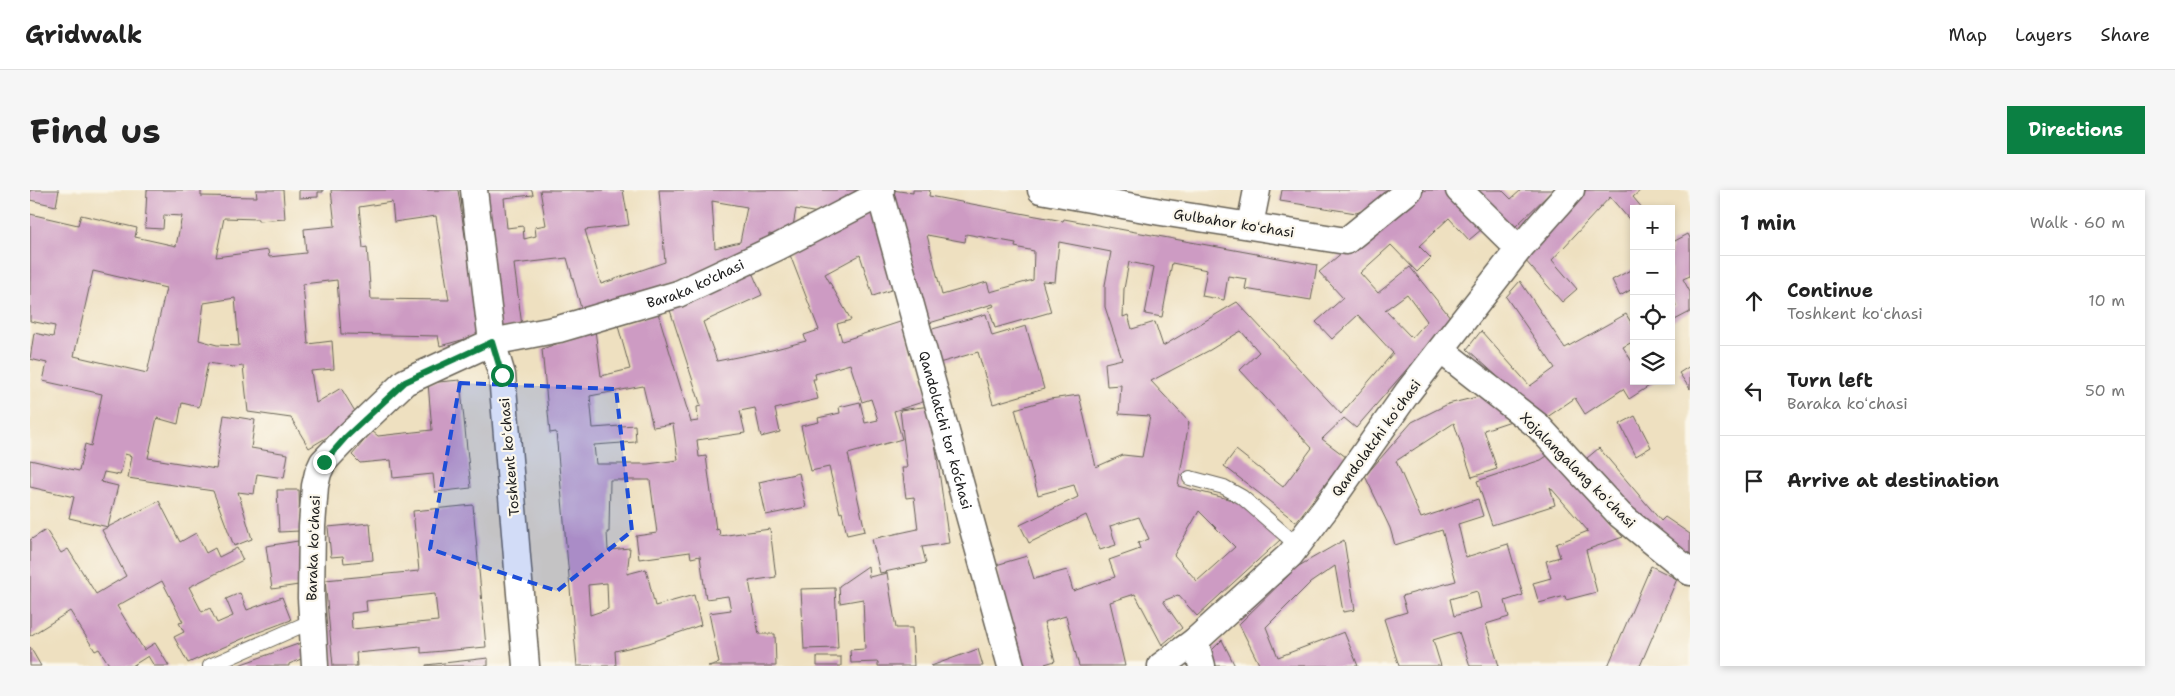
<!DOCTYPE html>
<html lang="en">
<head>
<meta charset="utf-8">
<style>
	body { margin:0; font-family:"Shantell Sans",sans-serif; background:#f6f6f6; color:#222 }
	.controls { position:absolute; right:15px; top:15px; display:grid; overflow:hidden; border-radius:0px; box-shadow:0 2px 8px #0003 }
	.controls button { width:45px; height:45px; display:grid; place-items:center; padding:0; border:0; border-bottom:1px solid #e0e0e0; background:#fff; color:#222; font:25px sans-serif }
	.stop { position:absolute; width:15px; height:15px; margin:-11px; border:4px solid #0b8043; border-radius:50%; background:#fff }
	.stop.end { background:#0b8043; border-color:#fff; box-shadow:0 1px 5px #0008 }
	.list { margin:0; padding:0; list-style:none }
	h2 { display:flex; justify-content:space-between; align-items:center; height:65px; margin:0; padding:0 20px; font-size:21px }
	h2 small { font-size:16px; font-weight:400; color:#767676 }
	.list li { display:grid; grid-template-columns:32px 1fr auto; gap:15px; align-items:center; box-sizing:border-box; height:90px; padding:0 20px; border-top:1px solid #e0e0e0 }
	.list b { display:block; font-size:19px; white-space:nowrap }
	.list p { margin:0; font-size:16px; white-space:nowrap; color:#767676 }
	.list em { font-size:16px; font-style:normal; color:#767676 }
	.icon { flex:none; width:28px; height:28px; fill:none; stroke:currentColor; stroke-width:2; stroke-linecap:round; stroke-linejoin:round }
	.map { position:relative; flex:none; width:1660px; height:476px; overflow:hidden; border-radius:0px }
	header { display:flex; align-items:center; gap:30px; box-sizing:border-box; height:70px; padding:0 25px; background:#fff; border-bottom:1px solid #e0e0e0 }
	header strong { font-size:24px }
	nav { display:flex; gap:28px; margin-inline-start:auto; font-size:18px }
	.intro { display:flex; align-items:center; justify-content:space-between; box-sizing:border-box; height:120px; padding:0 30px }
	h1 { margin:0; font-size:35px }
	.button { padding:12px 22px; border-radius:0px; background:#0b8043; color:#fff; font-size:18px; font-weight:700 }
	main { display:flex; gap:30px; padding:0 30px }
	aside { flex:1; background:#fff; border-radius:0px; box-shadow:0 2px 8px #0003 }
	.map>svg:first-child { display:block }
	.building { fill:#cd9bc3; fill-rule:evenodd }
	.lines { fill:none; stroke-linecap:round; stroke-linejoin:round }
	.service-casing { stroke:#666155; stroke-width:16 }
	.minor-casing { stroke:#666155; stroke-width:29 }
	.service { stroke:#fff; stroke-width:14 }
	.minor { stroke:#fff; stroke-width:26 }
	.route { stroke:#0b8043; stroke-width:6 }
	.marked { fill:#1d4ed8; fill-opacity:0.2; stroke:#1d4ed8; stroke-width:4; stroke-dasharray:10 6; stroke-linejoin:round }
	.labels { text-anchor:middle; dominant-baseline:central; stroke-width:4.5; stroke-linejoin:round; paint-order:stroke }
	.street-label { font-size:14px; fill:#1c1c1c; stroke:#fbf7ec }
</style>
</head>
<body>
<header>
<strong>Gridwalk</strong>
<nav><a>Map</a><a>Layers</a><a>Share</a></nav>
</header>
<div class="intro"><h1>Find us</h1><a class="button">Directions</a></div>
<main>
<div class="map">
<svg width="1660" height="476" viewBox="0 0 1660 476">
	<rect width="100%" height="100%" fill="#fbf7ec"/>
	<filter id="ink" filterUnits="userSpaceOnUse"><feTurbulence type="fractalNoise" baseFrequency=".02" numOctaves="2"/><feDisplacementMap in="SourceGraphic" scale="10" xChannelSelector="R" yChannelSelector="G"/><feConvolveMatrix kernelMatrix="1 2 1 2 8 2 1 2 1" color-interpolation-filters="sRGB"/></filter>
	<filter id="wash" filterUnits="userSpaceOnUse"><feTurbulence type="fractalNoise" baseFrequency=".0096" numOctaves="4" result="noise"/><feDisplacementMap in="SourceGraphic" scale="20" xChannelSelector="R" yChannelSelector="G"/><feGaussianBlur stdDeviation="1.12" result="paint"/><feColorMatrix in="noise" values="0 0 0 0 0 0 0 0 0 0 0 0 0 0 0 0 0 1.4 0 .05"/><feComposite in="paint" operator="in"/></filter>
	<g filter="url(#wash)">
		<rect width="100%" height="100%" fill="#eee0c0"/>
		<g id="blocks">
			<!-- building -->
			<path class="building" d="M 0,0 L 29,0 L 26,16 L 0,10 Z
				M 117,0 L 171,0 L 171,6 L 227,7 L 226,0 L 253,0 L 255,29 L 228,31 L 228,29 L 194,28 L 186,67 L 238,60 L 239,67 L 276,63 L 274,39 L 305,36 L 301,0 L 428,0 L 444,106 L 453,144 L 410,156 L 408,146 L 311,144 L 307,90 L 273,94 L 278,154 L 302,151 L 304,179 L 281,181 L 286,213 L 311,198 L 329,228 L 279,258 L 261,228 L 218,222 L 213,176 L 203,177 L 178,173 L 169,217 L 152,213 L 148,234 L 127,228 L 118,268 L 186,279 L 194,225 L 225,230 L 221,258 L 258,264 L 254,288 L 227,284 L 224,304 L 208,302 L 222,349 L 204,356 L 183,301 L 98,288 L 102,266 L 95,264 L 90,285 L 74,282 L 71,292 L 88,296 L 78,337 L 129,311 L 150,352 L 166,343 L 176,363 L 185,358 L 189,367 L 207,358 L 213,370 L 159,397 L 172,422 L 180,418 L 187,433 L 203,426 L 196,409 L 210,403 L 217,420 L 252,407 L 261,430 L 221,445 L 158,473 L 144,447 L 154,442 L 149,433 L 153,432 L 132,391 L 87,416 L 114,460 L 125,453 L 139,476 L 124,476 L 118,466 L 102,476 L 80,476 L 69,459 L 65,461 L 40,421 L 0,446 L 0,350 L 16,340 L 31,363 L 38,359 L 66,404 L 96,386 L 72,340 L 78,337 L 39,328 L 44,307 L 0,297 L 0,270 L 49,281 L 55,254 L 61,256 L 72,204 L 13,191 L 17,173 L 0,169 L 4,143 L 23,147 L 25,136 L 0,131 L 0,24 L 48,35 L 51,25 L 107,38 L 105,47 L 146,56 L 152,26 L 134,25 L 133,39 L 115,38 ZM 362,12 L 364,32 L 406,26 L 419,110 L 341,109 L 337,57 L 333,58 L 329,17 ZM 63,81 L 136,98 L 117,183 L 44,166 ZM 205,108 L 209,156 L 187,155 L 169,150 L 174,113 Z
				M 269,0 L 293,0 L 293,2 L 288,2 L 288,7 L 269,8 Z
				M 454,0 L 502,0 L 503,5 L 474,8 L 477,38 L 493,36 L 494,49 L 506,46 L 505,37 L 516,35 L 510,0 L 593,0 L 599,35 L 555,40 L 571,94 L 635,72 L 629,0 L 833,0 L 805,26 L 766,19 L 761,48 L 739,44 L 736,60 L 553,125 L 537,68 L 484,74 L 492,136 L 468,139 ZM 682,11 L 717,17 L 710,52 L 685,58 Z
				M 862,0 L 883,3 L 883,0 L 900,0 L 899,6 L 1033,31 L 1034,29 L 1287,75 L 1281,110 L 1215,99 L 1217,89 L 1198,86 L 1194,110 L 1172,106 L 1177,80 L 1142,73 L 1132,127 L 1115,124 L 1124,77 L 1099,72 L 1094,99 L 1093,127 L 1098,125 L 1102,139 L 1125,132 L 1133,156 L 1207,112 L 1311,224 L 1363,163 L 1328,125 L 1302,149 L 1286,132 L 1313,108 L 1289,82 L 1344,36 L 1349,42 L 1395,0 L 1416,0 L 1452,39 L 1439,50 L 1419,28 L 1389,56 L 1401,68 L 1387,82 L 1361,55 L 1330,83 L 1348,103 L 1380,77 L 1421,128 L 1326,238 L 1314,228 L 1292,249 L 1316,267 L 1266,332 L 1194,276 L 1206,260 L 1253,297 L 1282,258 L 1210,180 L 1229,162 L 1211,141 L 1180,160 L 1121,191 L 1159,232 L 1148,296 L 1218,314 L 1250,350 L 1167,426 L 1148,405 L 1133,411 L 1152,438 L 1132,455 L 1105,404 L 1080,412 L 1095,476 L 1049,476 L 1036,426 L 1014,432 L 1025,471 L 1015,474 L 1016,476 L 991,476 L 966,375 L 997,366 L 1004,389 L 1037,380 L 1043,401 L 1085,387 L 1079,370 L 1110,359 L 1108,353 L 1119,349 L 1109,327 L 1080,336 L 1086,355 L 1070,360 L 1056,325 L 999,353 L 990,335 L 1048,307 L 1044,295 L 1008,305 L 985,219 L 1020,209 L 1049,205 L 1066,277 L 1093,265 L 1112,267 L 1120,226 L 1089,224 L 1091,195 L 1077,196 L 1075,173 L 1092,169 L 1075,117 L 1075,95 L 1081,62 L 1029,52 L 1025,92 L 1012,91 L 1021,122 L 965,138 L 959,118 L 964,116 L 963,114 L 896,134 ZM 936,44 L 986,53 L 985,57 L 1004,61 L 1003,90 L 960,102 L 957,92 L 912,105 L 897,45 L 935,52 ZM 1377,104 L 1397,131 L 1382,148 L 1355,120 ZM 1169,321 L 1205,357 L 1167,391 L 1144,365 Z
				M 1252,0 L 1373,0 L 1363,10 L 1326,23 L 1250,11 Z
				M 1446,0 L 1472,0 L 1481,9 L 1491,0 L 1523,0 L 1483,39 Z
				M 1556,0 L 1611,0 L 1603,7 L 1613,19 L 1604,19 L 1604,35 L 1580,7 L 1522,70 L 1547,99 L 1532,112 L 1494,69 Z
				M 839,20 L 851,31 L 870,97 L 843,106 L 830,65 L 795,84 L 821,130 L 807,134 L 812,151 L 873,131 L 899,210 L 864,221 L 872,249 L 818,264 L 835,341 L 817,345 L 812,322 L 810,323 L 799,277 L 781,281 L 771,236 L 789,232 L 788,228 L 810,223 L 809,217 L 830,212 L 835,233 L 848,230 L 841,209 L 832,212 L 820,174 L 785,184 L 786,189 L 783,189 L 788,209 L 745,219 L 750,242 L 731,247 L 725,218 L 710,221 L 715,243 L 667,250 L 669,267 L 676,266 L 686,340 L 689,339 L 690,346 L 740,339 L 746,387 L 719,391 L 729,444 L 745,444 L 746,476 L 678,476 L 689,473 L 679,423 L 701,420 L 698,406 L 676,409 L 670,366 L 661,368 L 660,362 L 609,369 L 606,346 L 627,343 L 620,290 L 580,290 L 579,342 L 577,342 L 578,360 L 600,358 L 597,384 L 616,379 L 625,416 L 664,405 L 671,435 L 619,453 L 585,461 L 586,476 L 547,476 L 526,242 L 520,243 L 512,159 L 565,140 L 571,186 L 600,179 L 588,136 L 628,123 L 661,232 L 668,231 L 667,217 L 671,216 L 639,117 L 721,80 L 732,105 L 673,132 L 687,171 L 742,160 L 776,151 L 774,145 L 789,140 L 760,65 ZM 613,196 L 623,237 L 643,234 L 648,270 L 618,274 L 566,274 L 564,255 L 606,252 L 605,235 L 563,238 L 560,206 ZM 577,393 L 578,419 L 560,425 L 558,395 Z
				M 1658,44 L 1660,48 L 1660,86 L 1653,89 L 1660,102 L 1660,122 L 1641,132 L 1641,118 L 1646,116 L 1641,106 L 1641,53 Z
				M 1604,78 L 1604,98 L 1590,106 L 1582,90 Z
				M 1490,91 L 1535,158 L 1596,124 L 1602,134 L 1604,133 L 1604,151 L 1593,157 L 1604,175 L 1604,191 L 1627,191 L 1599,209 L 1593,199 L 1555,224 L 1545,208 L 1510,232 L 1501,217 L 1437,159 L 1451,141 L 1500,196 L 1525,178 L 1476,107 Z
				M 956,124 L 962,146 L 996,136 L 1014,199 L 963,214 L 948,162 L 909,173 L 899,140 Z
				M 1660,176 L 1660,199 L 1649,183 Z
				M 430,190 L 441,298 L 405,302 L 403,284 L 363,288 L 361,270 L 330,273 L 322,265 L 342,241 L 348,246 L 402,240 L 398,193 Z
				M 1451,206 L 1484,230 L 1454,240 L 1467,279 L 1442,287 L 1424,233 L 1366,271 L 1391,328 L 1448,309 L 1453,326 L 1428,334 L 1436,367 L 1478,354 L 1493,405 L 1475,411 L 1479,427 L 1456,434 L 1469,476 L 1440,476 L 1429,442 L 1403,450 L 1411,476 L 1369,476 L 1354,429 L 1377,422 L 1372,406 L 1426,391 L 1412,340 L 1365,355 L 1360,338 L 1335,286 L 1382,232 L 1418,214 ZM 1447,401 L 1451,418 L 1424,426 L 1420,409 Z
				M 900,216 L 919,353 L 892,357 L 896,373 L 850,383 L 842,349 L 888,339 L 884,307 L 876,308 L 872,278 L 877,278 L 870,220 Z
				M 1605,226 L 1621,257 L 1606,266 L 1590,234 Z
				M 1569,258 L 1631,331 L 1635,327 L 1660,344 L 1660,367 L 1620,340 L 1557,268 Z
				M 1520,264 L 1593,347 L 1556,360 L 1567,402 L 1536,410 L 1535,406 L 1509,413 L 1503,393 L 1521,388 L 1516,371 L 1530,367 L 1526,354 L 1558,341 L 1520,297 L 1525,315 L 1462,335 L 1447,291 L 1511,270 Z
				M 769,283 L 776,317 L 736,325 L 729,292 Z
				M 247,300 L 269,300 L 270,341 L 249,342 Z
				M 443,315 L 456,457 L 391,463 L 391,457 L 326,463 L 327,476 L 303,476 L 295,390 L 389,381 L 383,321 ZM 405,404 L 408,431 L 322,439 L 321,423 L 337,421 L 336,411 Z
				M 340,333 L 343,370 L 314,373 L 313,366 L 301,367 L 298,337 Z
				M 1314,350 L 1325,420 L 1313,422 L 1305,376 L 1280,393 L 1236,437 L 1248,467 L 1314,442 L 1328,476 L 1225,476 L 1229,474 L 1209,434 L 1267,377 Z
				M 268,351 L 275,394 L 242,399 L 236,356 Z
				M 838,376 L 839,387 L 857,383 L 866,438 L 882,438 L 884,476 L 848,476 L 848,472 L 821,473 L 820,460 L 835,459 L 833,409 L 810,413 L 809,396 Z
				M 1621,376 L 1647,389 L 1610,476 L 1578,476 Z
				M 805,398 L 808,458 L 774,459 L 771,399 Z
				M 1192,450 L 1205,476 L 1177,476 L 1174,468 Z
				M 271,453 L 276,467 L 259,474 L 259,476 L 206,476 Z
				M 0,457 L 11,476 L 0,476 Z
				M 948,459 L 953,476 L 901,476 Z
				M 787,467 L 811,467 L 811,476 L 787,476 Z
				M 458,468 L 458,476 L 396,476 L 396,475 Z"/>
		</g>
	</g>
	<g filter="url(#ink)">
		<use href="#blocks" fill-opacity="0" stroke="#666155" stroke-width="1"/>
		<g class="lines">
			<defs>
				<path id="service" d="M 1160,288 L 1194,297 L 1212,307 L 1267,355
					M 180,476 L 282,431"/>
				<g id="minor">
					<path d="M 444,0 L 462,152 L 472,185 L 496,476"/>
					<path d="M 1011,0 L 1131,22 L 1316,51 L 1379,0"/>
					<path d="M 1429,0 L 1489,59"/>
					<path id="s1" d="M 850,4 L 981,476"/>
					<path d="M 1220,35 L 1227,0"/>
					<path d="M 1412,161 L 1508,236 L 1590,325 L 1660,382"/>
					<path d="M 1165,451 L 1172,476"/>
					<path id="s2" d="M 285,476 L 281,408 L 282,336 L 285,296 L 288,283 L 293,272 L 317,247 L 375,192 L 462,152 L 529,139 L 648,104 L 748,57 L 850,4 L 851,0"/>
					<path d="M 1131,476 L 1165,451 L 1260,365 L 1296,318 L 1377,203 L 1489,59 L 1541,0"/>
				</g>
			</defs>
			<!-- service casing -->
			<use href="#service" class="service-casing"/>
			<!-- minor casing -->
			<use href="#minor" class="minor-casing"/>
			<!-- service -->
			<use href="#service" class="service"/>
			<!-- minor -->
			<use href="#minor" class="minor"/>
		</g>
	</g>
	<g class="lines" filter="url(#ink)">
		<!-- route -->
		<path class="route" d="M 294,272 L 316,247 L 375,192 L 462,152 L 472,185"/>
	</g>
	<!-- marked area -->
	<path class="marked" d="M 430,193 L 586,199 L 602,341 L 527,401 L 400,359 Z"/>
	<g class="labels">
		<!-- street labels -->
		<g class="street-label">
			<text transform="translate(1204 33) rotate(9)">Gulbahor koʻchasi</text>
			<text stroke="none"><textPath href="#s2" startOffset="628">Baraka ko'chasi</textPath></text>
			<text stroke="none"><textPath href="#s1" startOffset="245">Qandolatchi tor ko‘chasi</textPath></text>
			<text transform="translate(1346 248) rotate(-54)">Qandolatchi koʻchasi</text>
			<text transform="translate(479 267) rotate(-95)">Toshkent koʻchasi</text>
			<text transform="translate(1548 280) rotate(45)">Xojalangalang koʻchasi</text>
			<text transform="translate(283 358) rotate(-88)">Baraka koʻchasi</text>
		</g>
	</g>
</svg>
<div class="controls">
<button>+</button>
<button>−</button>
<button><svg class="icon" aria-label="locate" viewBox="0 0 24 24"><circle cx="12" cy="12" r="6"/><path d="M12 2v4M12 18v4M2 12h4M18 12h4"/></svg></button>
<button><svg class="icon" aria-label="layers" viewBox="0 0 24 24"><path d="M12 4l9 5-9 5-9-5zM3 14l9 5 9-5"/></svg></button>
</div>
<div class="stop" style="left:472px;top:185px"></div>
<div class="stop end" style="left:294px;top:272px"></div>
</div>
<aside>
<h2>1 min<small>Walk · 60 m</small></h2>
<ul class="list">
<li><svg class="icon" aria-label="ahead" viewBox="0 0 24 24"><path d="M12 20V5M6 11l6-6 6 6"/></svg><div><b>Continue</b><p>Toshkent koʻchasi</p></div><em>10 m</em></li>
<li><svg class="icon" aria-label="left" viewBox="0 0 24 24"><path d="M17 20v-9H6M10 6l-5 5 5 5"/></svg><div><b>Turn left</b><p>Baraka koʻchasi</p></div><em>50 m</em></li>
<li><svg class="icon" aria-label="arrive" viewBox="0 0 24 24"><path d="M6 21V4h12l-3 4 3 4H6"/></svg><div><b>Arrive at destination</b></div></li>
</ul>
</aside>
</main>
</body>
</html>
